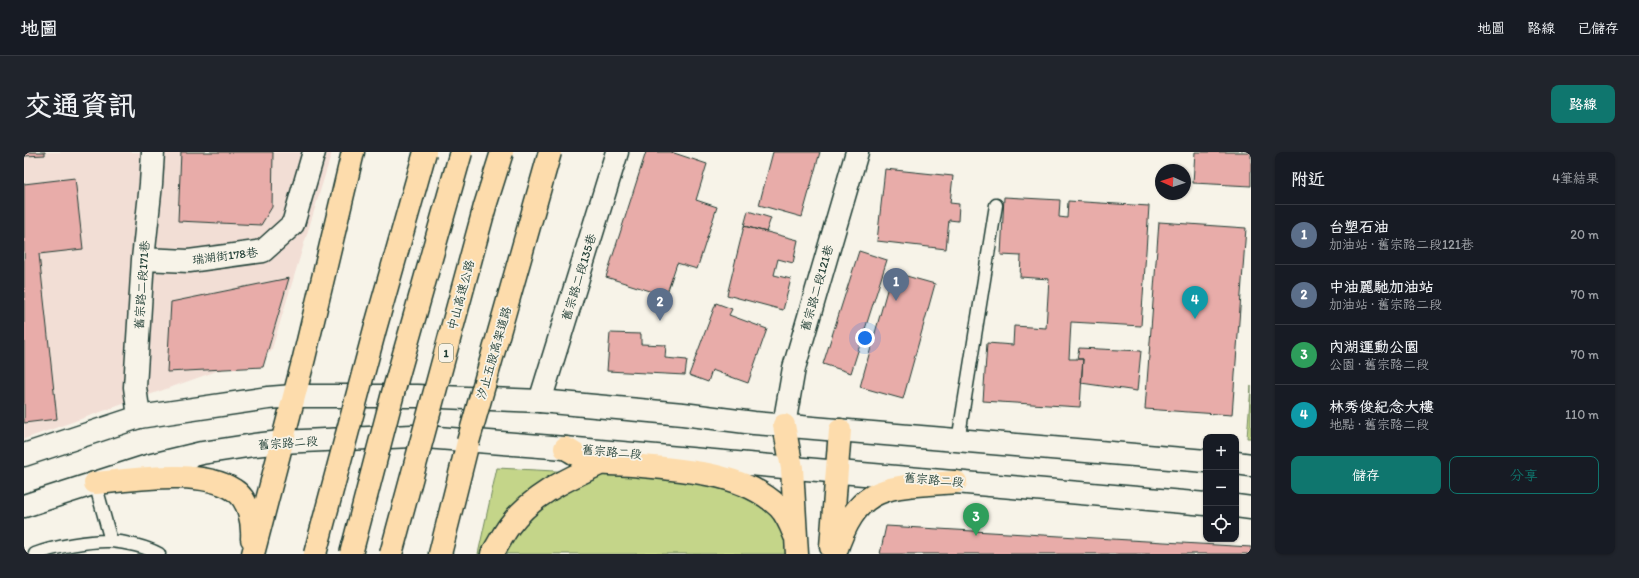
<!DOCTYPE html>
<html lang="zh-TW">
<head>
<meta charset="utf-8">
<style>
	body { margin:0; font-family:Itim,"LXGW WenKai TC",sans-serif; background:#20242c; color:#f1f3f6 }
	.controls { position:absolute; right:12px; bottom:12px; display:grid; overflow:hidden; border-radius:8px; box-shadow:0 1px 3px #0004 }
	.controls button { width:36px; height:36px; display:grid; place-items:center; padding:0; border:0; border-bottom:1px solid #363941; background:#171b24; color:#f1f3f6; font:20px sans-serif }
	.compass { position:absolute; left:1131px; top:12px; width:36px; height:36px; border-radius:50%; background:#171b24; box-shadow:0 1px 3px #0004; rotate:273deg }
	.you { position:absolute; left:841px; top:186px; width:14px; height:14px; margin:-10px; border:3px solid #fff; border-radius:50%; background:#1a73e8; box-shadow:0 0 0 6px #1a73e833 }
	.badge { display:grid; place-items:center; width:26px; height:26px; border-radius:50%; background:#0f766e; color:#fff; font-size:13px; font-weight:700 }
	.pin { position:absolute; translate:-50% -33px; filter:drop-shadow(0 1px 2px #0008) }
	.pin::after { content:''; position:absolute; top:21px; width:14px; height:12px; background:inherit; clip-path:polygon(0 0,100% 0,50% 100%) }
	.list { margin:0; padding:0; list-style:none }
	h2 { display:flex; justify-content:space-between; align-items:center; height:52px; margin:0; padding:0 16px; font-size:17px }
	h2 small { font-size:13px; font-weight:400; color:#9ea1a6 }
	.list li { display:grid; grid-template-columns:26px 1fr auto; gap:12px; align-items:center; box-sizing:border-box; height:60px; padding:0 16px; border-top:1px solid #363941 }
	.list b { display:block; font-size:15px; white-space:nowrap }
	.list p { margin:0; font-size:13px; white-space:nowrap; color:#9ea1a6 }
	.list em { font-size:13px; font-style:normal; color:#9ea1a6 }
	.actions { display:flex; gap:8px; padding:12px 16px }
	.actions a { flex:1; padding:9px 0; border:1px solid #0f766e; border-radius:8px; text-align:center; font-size:14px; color:#0f766e }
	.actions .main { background:#0f766e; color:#fff }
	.icon { flex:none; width:22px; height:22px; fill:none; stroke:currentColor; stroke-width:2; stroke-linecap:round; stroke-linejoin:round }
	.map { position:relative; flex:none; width:1227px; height:402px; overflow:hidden; border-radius:8px }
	header { display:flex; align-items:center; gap:24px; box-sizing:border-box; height:56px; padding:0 20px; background:#171b24; border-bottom:1px solid #363941 }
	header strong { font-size:19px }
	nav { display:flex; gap:22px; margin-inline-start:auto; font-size:14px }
	.intro { display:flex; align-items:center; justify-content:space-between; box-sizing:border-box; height:96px; padding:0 24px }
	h1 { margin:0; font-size:28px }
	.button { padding:10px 18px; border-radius:8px; background:#0f766e; color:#fff; font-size:14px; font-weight:700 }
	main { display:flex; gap:24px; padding:0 24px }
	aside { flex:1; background:#171b24; border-radius:8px; box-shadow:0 1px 3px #0004 }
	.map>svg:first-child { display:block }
	.built { fill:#f2ded5 }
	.green { fill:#c4d589; stroke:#72895e }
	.building { fill:#e8aca9; stroke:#1f3d34 }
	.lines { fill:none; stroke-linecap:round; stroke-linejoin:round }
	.lane-casing { stroke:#1f3d34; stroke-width:15 }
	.street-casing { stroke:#1f3d34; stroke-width:25 }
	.secondary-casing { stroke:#1f3d34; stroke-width:25 }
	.highway-casing { stroke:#1f3d34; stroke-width:25 }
	.lane { stroke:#f7f3e8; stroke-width:12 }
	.street { stroke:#f7f3e8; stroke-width:22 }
	.secondary { stroke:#f7f3e8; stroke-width:22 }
	.highway { stroke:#fddcac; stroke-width:22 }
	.highway-bridge-casing { stroke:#1f3d34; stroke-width:25; stroke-linecap:butt }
	.highway-bridge { stroke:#fddcac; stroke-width:22 }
	.labels { text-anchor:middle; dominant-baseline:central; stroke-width:3.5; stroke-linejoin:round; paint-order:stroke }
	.shield { fill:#f7f3e8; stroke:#60746a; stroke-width:1 }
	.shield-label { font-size:11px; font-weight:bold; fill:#1f3d34 }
	.street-label { font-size:12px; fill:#1f3d34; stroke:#f7f3e8 }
</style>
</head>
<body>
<header>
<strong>地圖</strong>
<nav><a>地圖</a><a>路線</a><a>已儲存</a></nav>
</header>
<div class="intro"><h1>交通資訊</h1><a class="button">路線</a></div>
<main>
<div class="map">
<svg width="1227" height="402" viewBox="0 0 1227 402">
	<rect width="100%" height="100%" fill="#f7f3e8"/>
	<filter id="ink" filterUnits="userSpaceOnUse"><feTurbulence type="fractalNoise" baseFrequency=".025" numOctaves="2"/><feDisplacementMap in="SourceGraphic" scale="8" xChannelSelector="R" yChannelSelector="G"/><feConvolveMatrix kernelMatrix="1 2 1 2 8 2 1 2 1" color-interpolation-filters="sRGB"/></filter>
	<g filter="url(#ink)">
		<!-- built -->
		<path class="built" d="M 0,0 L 308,0 L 247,200 L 0,287 Z"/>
		<!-- green -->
		<path class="green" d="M 1227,234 L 1227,286 L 1223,286 Z
			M 473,316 L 684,327 L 760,353 L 772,402 L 454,402 Z"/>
		<!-- building -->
		<path class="building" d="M 0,0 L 21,0 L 21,3 L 0,4 Z
			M 157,0 L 249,0 L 248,55 L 237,73 L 154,69 Z
			M 622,0 L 647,0 L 683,12 L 672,48 L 693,55 L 673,117 L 653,111 L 642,144 L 582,125 Z
			M 749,0 L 796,0 L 778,65 L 735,53 Z
			M 1171,0 L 1227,0 L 1227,34 L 1169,31 Z
			M 861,17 L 929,24 L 926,51 L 935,52 L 934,69 L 925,68 L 922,97 L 853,89 Z
			M 51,26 L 59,97 L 15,102 L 33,267 L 0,271 L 0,32 Z
			M 980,45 L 1036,48 L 1035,65 L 1043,66 L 1044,49 L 1125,54 L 1117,174 L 1047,170 L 1045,207 L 1059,207 L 1056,255 L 959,249 L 963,191 L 989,193 L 990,174 L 1022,176 L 1025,127 L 996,125 L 997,104 L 977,103 Z
			M 724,59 L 747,66 L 742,80 L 720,74 Z
			M 1135,70 L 1222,76 L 1208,263 L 1121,257 Z
			M 720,74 L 774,88 L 769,111 L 754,107 L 750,123 L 767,127 L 759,158 L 703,143 Z
			M 835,99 L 863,108 L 827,221 L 799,212 Z
			M 868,120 L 911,132 L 879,247 L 836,235 Z
			M 265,126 L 239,215 L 143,220 L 147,150 Z
			M 692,151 L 708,157 L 705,163 L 743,177 L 724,231 L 688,218 L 684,230 L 665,223 Z
			M 586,181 L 617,182 L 617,192 L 642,193 L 641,206 L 663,208 L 661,223 L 583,219 Z
			M 1055,196 L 1117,199 L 1113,239 L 1057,231 L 1059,207 L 1053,207 Z
			M 862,374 L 1227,395 L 1227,402 L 856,402 Z"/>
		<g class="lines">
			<defs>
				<path id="lane" d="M 934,289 L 972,53
					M 71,331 L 87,389
					M 11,402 C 30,395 67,388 87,389 C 101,390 123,395 135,402"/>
				<path id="street" d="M 119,107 L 165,109 L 239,99 L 269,72 L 290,0
					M 516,249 L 593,0
					M 115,265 L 111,235 L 119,107 L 127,32 L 129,0
					M 760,273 L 770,216 L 833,0"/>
				<path id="secondary" d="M 0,303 L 115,265 L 244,246 L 269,244 L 393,244 L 516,249 L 659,262 L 730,271 L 1182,309
					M 1212,311 L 1227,313
					M 0,354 L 124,314 L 178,301 L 230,293 L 257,290 L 388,284 L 541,296 L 1182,352
					M 1212,354 L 1227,356"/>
				<path id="highway" d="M 760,273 L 768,316 L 773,402
					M 541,296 C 547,299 554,304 560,307 C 574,313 593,312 608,313 C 656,318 718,319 755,355 C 763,363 767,374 771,384
					M 71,331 C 109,328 176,316 210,338 C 225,347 229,371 228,387
					M 807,395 L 816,278
					M 229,402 L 280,206 L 329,0
					M 416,402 L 444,290
					M 468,402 C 474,393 479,382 486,373 C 509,342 544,327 578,311
					M 811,402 C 835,328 865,336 932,330"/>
			</defs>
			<!-- lane casing -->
			<use href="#lane" class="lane-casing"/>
			<!-- street casing -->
			<use href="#street" class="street-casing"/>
			<!-- secondary casing -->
			<use href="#secondary" class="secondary-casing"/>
			<!-- highway casing -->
			<use href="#highway" class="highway-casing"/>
			<!-- lane -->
			<use href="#lane" class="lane"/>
			<!-- street -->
			<use href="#street" class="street"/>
			<!-- secondary -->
			<use href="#secondary" class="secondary"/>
			<!-- highway -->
			<use href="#highway" class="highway"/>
			<defs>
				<path id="highway-bridge" d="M 444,290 L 526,0
					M 291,402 L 351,177 L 401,0
					M 327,402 L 369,241 L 437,0
					M 367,402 L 461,54 L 478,0"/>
			</defs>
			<!-- highway-bridge casing -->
			<use href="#highway-bridge" class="highway-bridge-casing"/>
			<!-- highway-bridge -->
			<use href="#highway-bridge" class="highway-bridge"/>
		</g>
	</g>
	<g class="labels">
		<!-- shield labels -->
		<rect class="shield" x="415" y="192" width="14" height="18" rx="3"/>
		<g class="shield-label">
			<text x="422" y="201">1</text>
		</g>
		<!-- street labels -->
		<g class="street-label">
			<text transform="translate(201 104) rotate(-7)">瑞湖街178巷</text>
			<text transform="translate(555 125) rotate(-73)">舊宗路二段135巷</text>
			<text transform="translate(118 133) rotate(-86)">舊宗路二段171巷</text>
			<text transform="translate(793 136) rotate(-74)">舊宗路二段121巷</text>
			<text transform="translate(437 143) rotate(-75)">中山高速公路</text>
			<text transform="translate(470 201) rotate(-74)">汐止五股高架道路</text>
			<text transform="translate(264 291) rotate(-4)">舊宗路二段</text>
			<text transform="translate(588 300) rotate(5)">舊宗路二段</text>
			<text transform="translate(910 328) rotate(5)">舊宗路二段</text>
		</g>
	</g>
</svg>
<div class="controls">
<button>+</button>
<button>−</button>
<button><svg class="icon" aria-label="locate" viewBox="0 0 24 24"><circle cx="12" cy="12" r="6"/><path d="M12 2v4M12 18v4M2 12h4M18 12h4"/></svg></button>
</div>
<svg class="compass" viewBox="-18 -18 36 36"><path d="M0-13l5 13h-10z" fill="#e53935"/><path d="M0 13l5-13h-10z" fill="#9ea1a6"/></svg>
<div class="you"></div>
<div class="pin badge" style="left:872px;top:149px;background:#5c6f8a">1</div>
<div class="pin badge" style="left:636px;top:169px;background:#5c6f8a">2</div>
<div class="pin badge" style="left:952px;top:384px;background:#2e9e5b">3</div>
<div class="pin badge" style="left:1171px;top:167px;background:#0f9aa8">4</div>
</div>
<aside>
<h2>附近<small>4筆結果</small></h2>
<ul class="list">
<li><span class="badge" style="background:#5c6f8a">1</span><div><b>台塑石油</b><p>加油站 · 舊宗路二段121巷</p></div><em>20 m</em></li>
<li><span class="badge" style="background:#5c6f8a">2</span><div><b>中油麗馳加油站</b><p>加油站 · 舊宗路二段</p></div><em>70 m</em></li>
<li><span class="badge" style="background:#2e9e5b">3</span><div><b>內湖運動公園</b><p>公園 · 舊宗路二段</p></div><em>70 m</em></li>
<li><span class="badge" style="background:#0f9aa8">4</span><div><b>林秀俊紀念大樓</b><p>地點 · 舊宗路二段</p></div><em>110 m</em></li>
</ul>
<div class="actions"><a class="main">儲存</a><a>分享</a></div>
</aside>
</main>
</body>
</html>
